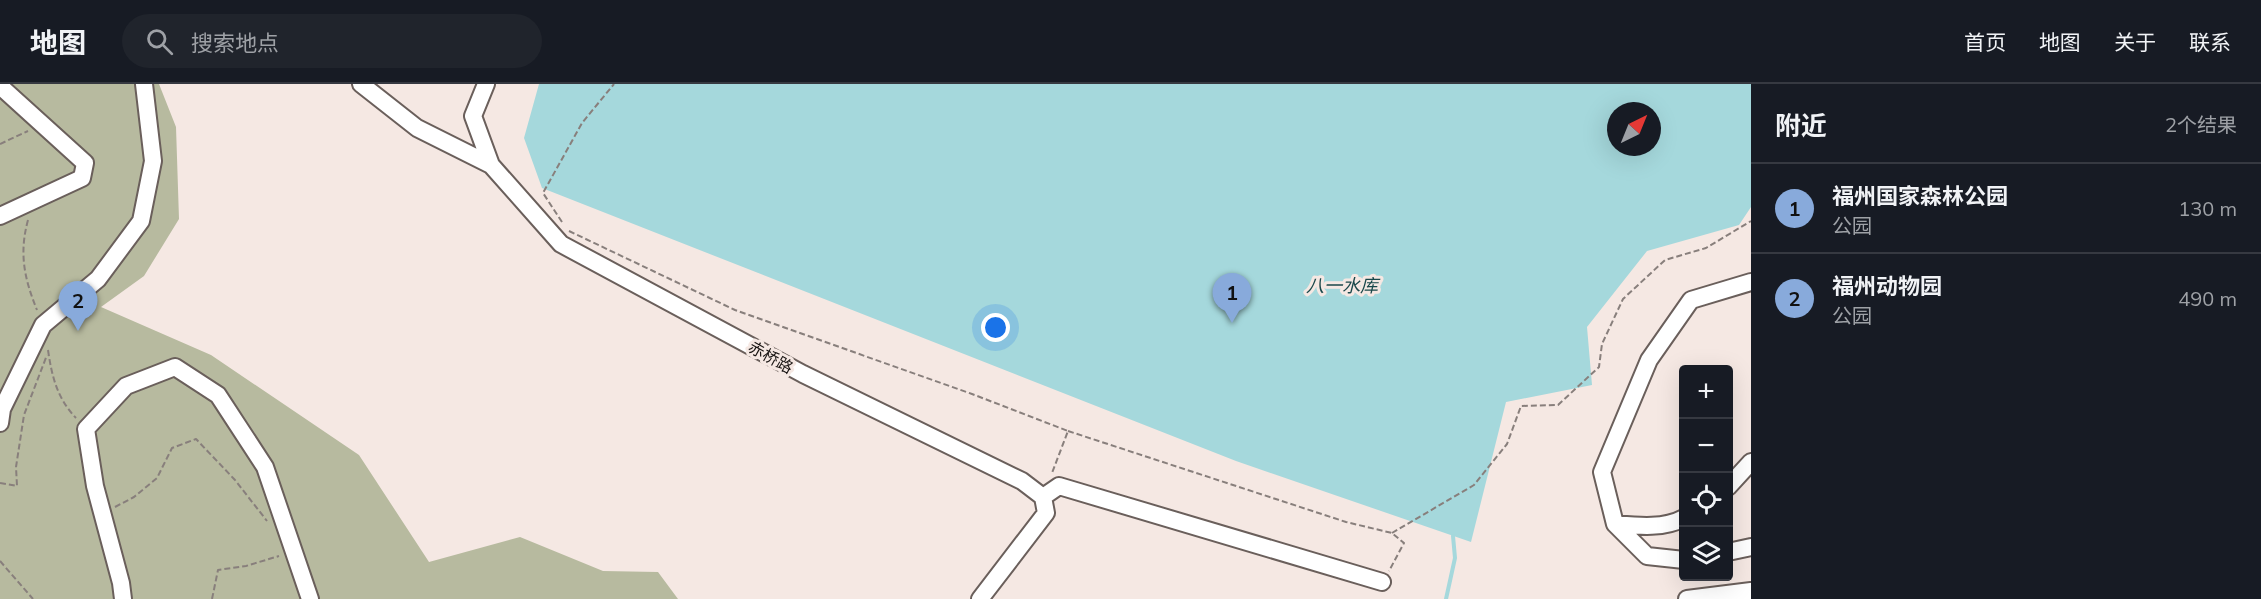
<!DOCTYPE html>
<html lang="zh">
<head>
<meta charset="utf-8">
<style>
	body { margin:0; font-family:Mulish,"Noto Sans SC",sans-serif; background:#20242c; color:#f1f3f6 }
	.controls { position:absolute; right:18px; bottom:18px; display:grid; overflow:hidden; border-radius:6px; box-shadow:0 6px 24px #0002 }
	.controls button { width:54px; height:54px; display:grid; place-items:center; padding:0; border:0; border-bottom:2px solid #363941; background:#171b24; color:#f1f3f6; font:30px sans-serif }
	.compass { position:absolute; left:1607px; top:18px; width:54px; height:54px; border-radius:50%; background:#171b24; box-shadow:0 6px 24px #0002; rotate:43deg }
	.you { position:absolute; left:996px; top:244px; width:21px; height:21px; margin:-15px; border:4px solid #fff; border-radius:50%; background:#1a73e8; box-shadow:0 0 0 9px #1a73e833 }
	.badge { display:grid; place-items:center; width:39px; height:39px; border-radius:50%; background:#88aadb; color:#111; font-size:20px; font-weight:700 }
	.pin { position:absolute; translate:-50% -50px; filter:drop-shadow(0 2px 3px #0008) }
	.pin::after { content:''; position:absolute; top:32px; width:21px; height:18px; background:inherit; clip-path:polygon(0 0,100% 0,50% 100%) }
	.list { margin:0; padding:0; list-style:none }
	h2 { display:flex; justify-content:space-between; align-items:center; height:78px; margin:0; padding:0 24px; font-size:26px }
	h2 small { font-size:20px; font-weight:400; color:#9ea1a6 }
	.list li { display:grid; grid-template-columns:39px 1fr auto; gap:18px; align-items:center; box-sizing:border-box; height:90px; padding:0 24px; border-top:2px solid #363941 }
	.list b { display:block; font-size:22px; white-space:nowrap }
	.list p { margin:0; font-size:20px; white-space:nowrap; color:#9ea1a6 }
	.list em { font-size:20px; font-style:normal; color:#9ea1a6 }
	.icon { flex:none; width:33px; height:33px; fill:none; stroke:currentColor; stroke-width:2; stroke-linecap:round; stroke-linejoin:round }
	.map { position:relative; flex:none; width:1751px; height:515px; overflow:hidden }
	header { display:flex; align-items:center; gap:36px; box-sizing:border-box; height:84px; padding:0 30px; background:#171b24; border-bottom:2px solid #363941 }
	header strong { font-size:28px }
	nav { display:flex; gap:33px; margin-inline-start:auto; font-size:21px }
	.search { width:420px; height:54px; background:#20242c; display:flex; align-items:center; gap:15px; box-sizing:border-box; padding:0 21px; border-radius:33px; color:#9ea1a6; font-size:22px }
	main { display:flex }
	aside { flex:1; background:#171b24 }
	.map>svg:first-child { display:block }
	.green { fill:#b7ba9f }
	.water { fill:#a5d8dc; fill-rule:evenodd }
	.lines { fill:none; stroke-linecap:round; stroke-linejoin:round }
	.stream { stroke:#a5d8dc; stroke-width:4 }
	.minor-casing { stroke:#6a5f5b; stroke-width:20 }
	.path { stroke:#887f7c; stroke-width:2; stroke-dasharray:6 3; stroke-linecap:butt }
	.minor { stroke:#fff; stroke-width:16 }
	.labels { text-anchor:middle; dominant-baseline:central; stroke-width:6; stroke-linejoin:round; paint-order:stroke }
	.street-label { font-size:16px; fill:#181412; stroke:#f5e8e3 }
	.water-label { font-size:18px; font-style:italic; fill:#19474a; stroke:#f5e8e3 }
</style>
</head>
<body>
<header>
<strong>地图</strong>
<div class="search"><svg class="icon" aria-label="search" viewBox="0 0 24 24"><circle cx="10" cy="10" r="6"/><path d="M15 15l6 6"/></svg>搜索地点</div>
<nav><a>首页</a><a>地图</a><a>关于</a><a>联系</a></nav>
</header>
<main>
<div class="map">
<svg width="1751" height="515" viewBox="0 0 1751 515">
	<rect width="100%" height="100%" fill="#f5e8e3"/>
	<!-- green -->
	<path class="green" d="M 0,0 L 159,0 L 176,43 L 179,135 L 144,192 L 101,223 L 211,271 L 359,371 L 429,478 L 520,453 L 603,487 L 658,488 L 678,515 L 0,515 Z"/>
	<!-- water -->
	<path class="water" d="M 539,0 L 1751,0 L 1751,123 L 1739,141 L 1647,167 L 1587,243 L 1592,301 L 1506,318 L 1471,458 L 1236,377 L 542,104 L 524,54 ZM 1616,27 L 1652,27 L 1652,63 L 1616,63 Z"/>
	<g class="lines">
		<!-- stream -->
		<path class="stream" d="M 1446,515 L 1455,474 L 1453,452"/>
		<defs>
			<path id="minor" d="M 361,0 L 417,44 L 491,81
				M 486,0 L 473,32 L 491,81 L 561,160 L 803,290 L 1022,397 L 1043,413 L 1046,429 L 980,515
				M 0,2 L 85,79 L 82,94 L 0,132
				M 0,339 L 2,325 L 43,241 L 98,195 L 141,137 L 153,77 L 144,0
				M 1728,403 L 1751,378
				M 1043,413 L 1059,402 L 1382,498
				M 1615,440 C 1637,442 1664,445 1684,434
				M 1728,468 L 1751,463
				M 1684,476 L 1647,472 L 1615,440 L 1602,388 L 1649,276 L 1691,216 L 1751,198
				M 123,515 L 121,499 L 95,402 L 86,345 L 126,302 L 175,283 L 218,311 L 265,383 L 310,515
				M 1687,515 L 1751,507"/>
		</defs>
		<!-- minor casing -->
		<use href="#minor" class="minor-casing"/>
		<!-- path -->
		<path class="path" d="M 0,60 L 28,47
			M 28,136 C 19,169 24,194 37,226
			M 562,138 L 543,109 L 582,39 L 614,0
			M 569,147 L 735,226 L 972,310 L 1068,347 L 1052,389
			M 48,266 C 52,293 57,314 76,334
			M 1068,347 L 1346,438 L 1392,449 L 1404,459 L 1389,487
			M 0,399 L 17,402 L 16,383 L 24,331 L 47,271
			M 115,423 L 134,413 L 157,394 L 172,364 L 196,355 L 235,396 L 267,437
			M 1392,449 L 1474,401 L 1507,360 L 1521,322 L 1558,321 L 1599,283 L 1602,260 L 1623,215 L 1665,176 L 1706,164 L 1751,137
			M 0,477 L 33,515
			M 212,515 L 218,486 L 246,482 L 279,472"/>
		<!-- minor -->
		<use href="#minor" class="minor"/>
	</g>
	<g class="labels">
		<!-- street labels -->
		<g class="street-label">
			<text transform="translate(771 273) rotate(29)">赤桥路</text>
		</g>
		<!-- water labels -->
		<g class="water-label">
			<text x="1342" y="201">八一水库</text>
		</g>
	</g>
</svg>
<div class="controls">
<button>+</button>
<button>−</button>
<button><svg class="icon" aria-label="locate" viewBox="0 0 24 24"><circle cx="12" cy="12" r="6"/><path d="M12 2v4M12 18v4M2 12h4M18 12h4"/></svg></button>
<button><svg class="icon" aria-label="layers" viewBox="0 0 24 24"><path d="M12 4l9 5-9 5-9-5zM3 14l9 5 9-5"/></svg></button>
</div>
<svg class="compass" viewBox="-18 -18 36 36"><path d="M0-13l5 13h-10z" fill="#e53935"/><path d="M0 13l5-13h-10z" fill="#9ea1a6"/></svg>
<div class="you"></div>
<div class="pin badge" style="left:1232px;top:239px">1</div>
<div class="pin badge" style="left:78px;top:247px">2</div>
</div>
<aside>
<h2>附近<small>2个结果</small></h2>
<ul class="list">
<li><span class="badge">1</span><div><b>福州国家森林公园</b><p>公园</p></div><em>130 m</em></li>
<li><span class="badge">2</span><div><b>福州动物园</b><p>公园</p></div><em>490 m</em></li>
</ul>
</aside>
</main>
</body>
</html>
